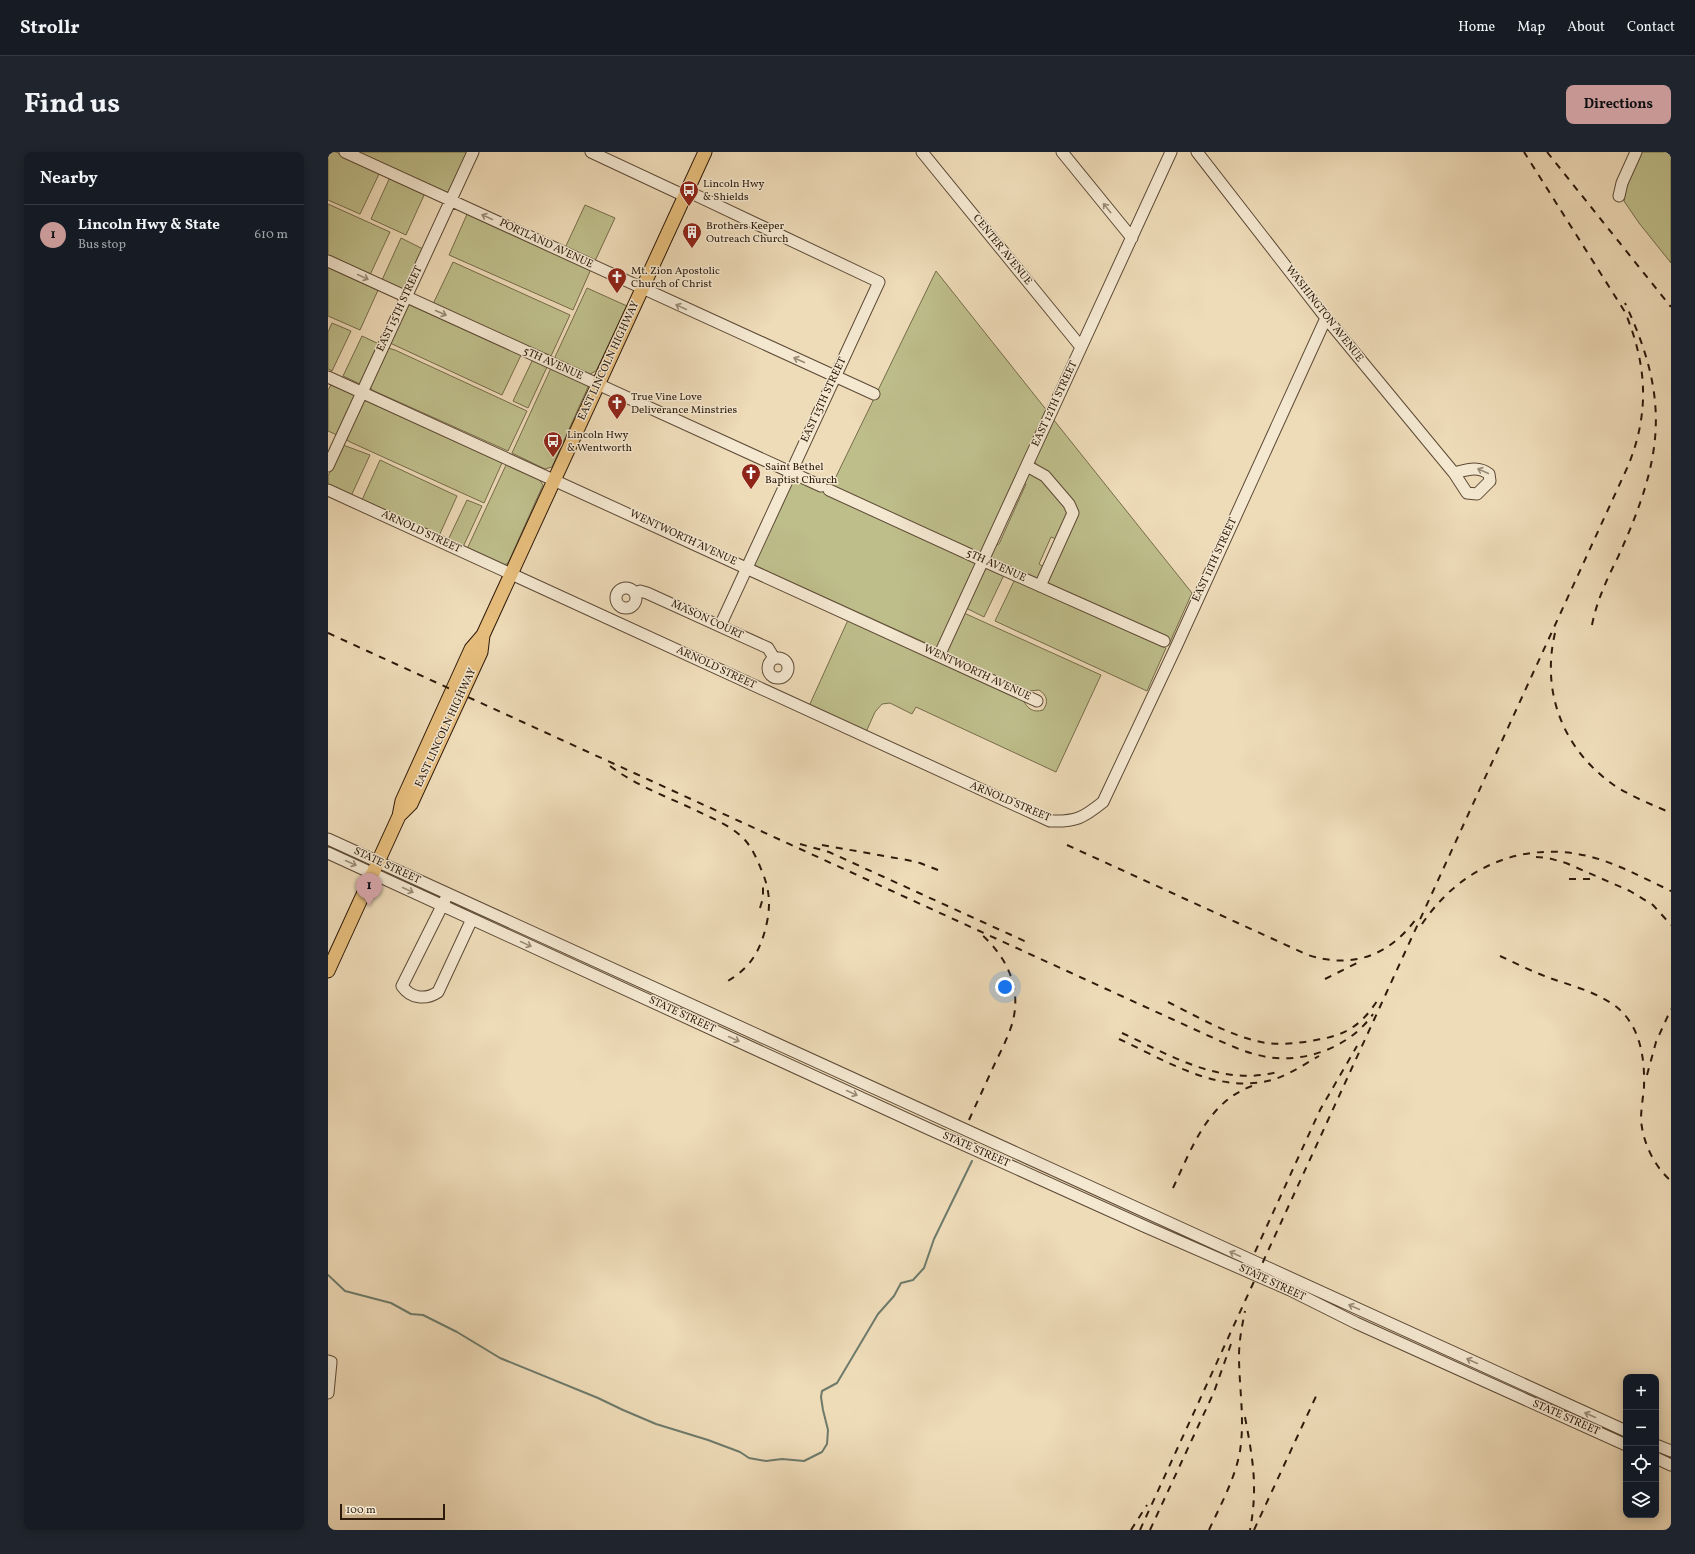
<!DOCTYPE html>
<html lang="en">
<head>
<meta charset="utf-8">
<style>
	body { margin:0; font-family:Vollkorn,serif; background:#20242c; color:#f1f3f6 }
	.controls { position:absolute; right:12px; bottom:12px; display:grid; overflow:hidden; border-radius:8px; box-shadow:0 2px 10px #0003 }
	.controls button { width:36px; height:36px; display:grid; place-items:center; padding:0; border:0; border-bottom:1px solid #363941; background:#171b24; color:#f1f3f6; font:20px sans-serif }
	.scale { position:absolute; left:12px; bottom:10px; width:105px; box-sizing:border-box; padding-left:4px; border:2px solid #2d1a0a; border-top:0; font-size:11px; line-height:14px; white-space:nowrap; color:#2d1a0a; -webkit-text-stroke:3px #f4e8d1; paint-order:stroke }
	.you { position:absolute; left:677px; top:835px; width:14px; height:14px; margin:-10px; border:3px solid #fff; border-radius:50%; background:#1a73e8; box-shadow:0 0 0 6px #1a73e833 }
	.badge { display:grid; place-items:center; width:26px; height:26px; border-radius:50%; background:#c59692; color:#111; font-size:13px; font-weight:700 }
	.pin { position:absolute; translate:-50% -33px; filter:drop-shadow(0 1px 2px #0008) }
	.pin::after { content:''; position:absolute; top:21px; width:14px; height:12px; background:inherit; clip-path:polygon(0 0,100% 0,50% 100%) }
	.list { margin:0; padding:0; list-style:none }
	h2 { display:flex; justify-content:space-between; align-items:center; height:52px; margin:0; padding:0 16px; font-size:17px }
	h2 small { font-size:13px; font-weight:400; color:#9ea1a6 }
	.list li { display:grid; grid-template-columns:26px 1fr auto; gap:12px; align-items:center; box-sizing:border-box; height:60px; padding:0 16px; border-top:1px solid #363941 }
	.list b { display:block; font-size:15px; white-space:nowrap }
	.list p { margin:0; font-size:13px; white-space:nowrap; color:#9ea1a6 }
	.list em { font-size:13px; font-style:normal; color:#9ea1a6 }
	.icon { flex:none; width:22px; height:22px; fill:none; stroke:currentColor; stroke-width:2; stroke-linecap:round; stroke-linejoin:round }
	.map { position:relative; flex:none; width:1343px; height:1378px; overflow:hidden; border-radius:8px }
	header { display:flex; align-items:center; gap:24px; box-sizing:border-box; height:56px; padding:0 20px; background:#171b24; border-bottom:1px solid #363941 }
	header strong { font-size:19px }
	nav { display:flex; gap:22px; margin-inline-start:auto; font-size:14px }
	.intro { display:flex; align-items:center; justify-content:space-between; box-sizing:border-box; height:96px; padding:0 24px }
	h1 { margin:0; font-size:28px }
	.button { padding:10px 18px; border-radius:8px; background:#c59692; color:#111; font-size:14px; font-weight:700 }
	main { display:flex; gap:24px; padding:0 24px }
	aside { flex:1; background:#171b24; border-radius:8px; box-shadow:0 2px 10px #0003 }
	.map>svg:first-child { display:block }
	.green { fill:#bebe8b; stroke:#766c4a }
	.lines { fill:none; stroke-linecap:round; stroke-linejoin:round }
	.stream { stroke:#6e7b6b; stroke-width:2 }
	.minor-casing { stroke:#5d4a36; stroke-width:13 }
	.major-casing { stroke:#2d1a0a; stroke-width:15 }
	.minor { stroke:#f4e8d1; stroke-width:11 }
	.major { stroke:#e7be7c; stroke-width:13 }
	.rail { stroke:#2d1a0a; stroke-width:2; stroke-dasharray:7 7; stroke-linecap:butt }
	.oneway { stroke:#9a8b77 }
	.labels { text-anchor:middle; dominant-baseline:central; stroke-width:3; stroke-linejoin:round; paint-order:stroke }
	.poi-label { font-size:11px; fill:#2d1a0a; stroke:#f4e8d1; text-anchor:start }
	.street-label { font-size:11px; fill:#2d1a0a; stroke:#f4e8d1 }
</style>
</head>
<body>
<header>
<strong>Strollr</strong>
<nav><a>Home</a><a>Map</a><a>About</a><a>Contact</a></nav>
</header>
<div class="intro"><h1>Find us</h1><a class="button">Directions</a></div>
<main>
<aside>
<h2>Nearby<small></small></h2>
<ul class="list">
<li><span class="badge">1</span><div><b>Lincoln Hwy &amp; State</b><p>Bus stop</p></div><em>610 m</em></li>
</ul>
</aside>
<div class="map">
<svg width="1343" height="1378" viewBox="0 0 1343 1378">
	<rect width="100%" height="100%" fill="#eedbb8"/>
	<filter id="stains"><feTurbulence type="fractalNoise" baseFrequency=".005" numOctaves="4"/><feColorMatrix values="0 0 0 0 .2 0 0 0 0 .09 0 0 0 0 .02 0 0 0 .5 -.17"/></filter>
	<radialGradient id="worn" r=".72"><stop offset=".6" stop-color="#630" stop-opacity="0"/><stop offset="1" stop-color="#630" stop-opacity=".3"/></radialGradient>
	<!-- green -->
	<path class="green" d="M 0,0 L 8,0 L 52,20 L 32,62 L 0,48 Z
		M 27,0 L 140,0 L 120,42 Z
		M 1314,0 L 1343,0 L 1343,111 L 1311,71 L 1296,49 L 1299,30 Z
		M 62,25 L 97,41 L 78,83 L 43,67 Z
		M 0,52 L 62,80 L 42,123 L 0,104 Z
		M 257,53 L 287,66 L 267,109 L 237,96 Z
		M 140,60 L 263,117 L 245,158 L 121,103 Z
		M 73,86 L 95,97 L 77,136 L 74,137 L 54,128 Z
		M 125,110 L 242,163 L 223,204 L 105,152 Z
		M 0,112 L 51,136 L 32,178 L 0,164 Z
		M 608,119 L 720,260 L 654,403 L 503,335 Z
		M 259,136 L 299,154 L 268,219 L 262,222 L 228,207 L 227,205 Z
		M 81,151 L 194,201 L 174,243 L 62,191 Z
		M 4,171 L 23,179 L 4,219 L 0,217 L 0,180 Z
		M 34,184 L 51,192 L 32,232 L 15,224 Z
		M 60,196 L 67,198 L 199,259 L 180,299 L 44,238 L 42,234 Z
		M 205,207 L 219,215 L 200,256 L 185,249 Z
		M 223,216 L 259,232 L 260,235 L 224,315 L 217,317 L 184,301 Z
		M 3,233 L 27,243 L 9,283 L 0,279 L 0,238 Z
		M 37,248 L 174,311 L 156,351 L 20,289 L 18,286 L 35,249 Z
		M 725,267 L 864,441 L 842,490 L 721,435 L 718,431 L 748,364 L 706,309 Z
		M 15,293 L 42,303 L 23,344 L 0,333 L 0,324 Z
		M 52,308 L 129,344 L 111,384 L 34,348 Z
		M 178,313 L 211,327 L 215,333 L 180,411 L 176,413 L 139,397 Z
		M 701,321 L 715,327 L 740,360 L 728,387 L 723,385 L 711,412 L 716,415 L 709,428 L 662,407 L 666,394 L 671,392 L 698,332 L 696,331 Z
		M 467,326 L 649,411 L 611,497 L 426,413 L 463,329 Z
		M 139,348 L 154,354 L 135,395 L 120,388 Z
		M 657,415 L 676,423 L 656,465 L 638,456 Z
		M 687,427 L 838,496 L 819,539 L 667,469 Z
		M 636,461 L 773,523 L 728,620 L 588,555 L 584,562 L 562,551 L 554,552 L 547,560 L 538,580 L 481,554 L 520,468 L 695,548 C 700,557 705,561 715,558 C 721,550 719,543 711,538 L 701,539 L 620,502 L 619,500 Z"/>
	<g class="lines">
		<!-- stream -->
		<path class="stream" d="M 0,1123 L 17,1139 L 63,1151 L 83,1162 L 95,1163 L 129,1180 L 172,1206 L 270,1246 L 295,1258 L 328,1272 L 380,1288 L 412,1300 L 421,1306 L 438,1309 L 454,1307 L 476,1309 L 494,1300 L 499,1292 L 500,1278 L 495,1258 L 493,1245 L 494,1239 L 509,1231 L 550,1162 L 566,1144 L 573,1131 L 585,1128 L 596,1116 L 606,1087 L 644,1009"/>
		<defs>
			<path id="minor" d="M 17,0 L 546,242
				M 263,0 L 357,44
				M 594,0 L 753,195
				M 734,0 L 804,86
				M 869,0 L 998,166 L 1126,321 L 1139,341 L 1149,342 L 1162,329 L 1161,322 C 1150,313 1138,318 1126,321
				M 359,39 L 551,130 L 392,474
				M 1291,44 L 1294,31 L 1308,0
				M 0,109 L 493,334
				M 0,225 L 709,549
				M 0,314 L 145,0
				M 699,314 L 717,324 L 741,352 L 745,361 L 712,434
				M 0,338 L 722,669 C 748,670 755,666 775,650 L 848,495 L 998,166
				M 501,338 L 656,409 L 836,489
				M288 446a10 10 0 1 1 20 0a10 10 0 1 1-20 0Z
				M 307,441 L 312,439 L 319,441 L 440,496 L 446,506
				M 611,504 L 843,0
				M440 516a10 10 0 1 1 20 0a10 10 0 1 1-20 0Z
				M 0,687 L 1298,1279
				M 0,701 L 601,977 L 818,1075 L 962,1138 L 1028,1171 L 1298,1293
				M 117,748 L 74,834 C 83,847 98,848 110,840 L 144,767
				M 0,1209 L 3,1210 L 0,1241
				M 1328,1293 L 1343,1299
				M 1328,1306 L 1343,1313"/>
			<path id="major" d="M 71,664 L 83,652 L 153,500 L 155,483
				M 0,819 L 71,664 L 74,649 L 143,497 L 155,483 L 377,0"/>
		</defs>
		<!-- minor casing -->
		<use href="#minor" class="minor-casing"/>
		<!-- major casing -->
		<use href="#major" class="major-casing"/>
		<!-- minor -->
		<use href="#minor" class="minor"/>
		<!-- major -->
		<use href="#major" class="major"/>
		<!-- rail -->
		<path class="rail" d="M 1219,0 L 1343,155
			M 1264,473 C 1269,448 1279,427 1290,405 C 1335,306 1343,249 1297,151
			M 0,481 L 881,884 C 897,891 913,899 930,903 C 971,914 1021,897 1045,862
			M 1227,481 C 1213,540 1235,596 1283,631 C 1301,644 1323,652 1343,661
			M 282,614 C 307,633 337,644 365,657 C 383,666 403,673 417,688 C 424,696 429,707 433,717 C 441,735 443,751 439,770 C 433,798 423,816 398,830
			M 472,692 L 501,700 L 703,792
			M 494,693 L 579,708 L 592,711 L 615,720
			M 739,693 L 980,803 C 1024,817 1061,804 1088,767
			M 1208,705 L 1220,706 L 1238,711 L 1302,739 L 1325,753 L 1343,773
			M 1241,727 L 1268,727
			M 432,756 L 435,746 L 435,733
			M 1094,772 C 1135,711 1203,685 1274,708 C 1297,716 1320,728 1343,739
			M 1172,804 C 1187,811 1203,819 1219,825 C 1241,833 1266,839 1286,853 C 1312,872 1317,905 1316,935 C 1315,946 1313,957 1313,968 C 1315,991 1326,1014 1343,1029
			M 997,827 L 1033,809
			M 840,850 C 868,864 908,887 939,891 C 955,893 972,891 988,888 C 1019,883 1034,873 1051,846
			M 794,881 C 844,904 895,936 953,919
			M 791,887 C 839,909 892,944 947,927 C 962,922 977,912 991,904
			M 1319,923 L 1328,890 L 1343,857
			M 641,968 C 650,948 659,929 668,909 C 673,899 678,889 682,878 C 696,841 681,807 653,782
			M 845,1036 C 864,996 880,948 927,933
			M 927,1100 L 992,958 L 1029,894
			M 917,1265 C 925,1308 930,1335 922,1378
			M 803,1378 L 819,1353
			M 812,1378 L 1300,314 C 1322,260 1319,213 1297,160 L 1196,0
			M 822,1378 L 886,1240 L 903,1192
			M 881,1378 C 893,1352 907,1327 912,1299 C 917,1267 911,1235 911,1204 C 911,1189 914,1174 917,1159
			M 926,1378 L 990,1240"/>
	</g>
	<!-- one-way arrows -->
	<defs><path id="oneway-shaft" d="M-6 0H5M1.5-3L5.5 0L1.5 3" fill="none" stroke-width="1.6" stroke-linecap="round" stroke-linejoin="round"/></defs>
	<g class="oneway">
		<use href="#oneway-shaft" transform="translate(779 56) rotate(-129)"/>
		<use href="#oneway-shaft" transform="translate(159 65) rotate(-155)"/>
		<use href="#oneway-shaft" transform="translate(35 125) rotate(25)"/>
		<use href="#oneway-shaft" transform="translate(353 155) rotate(-155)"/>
		<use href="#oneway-shaft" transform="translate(113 161) rotate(24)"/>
		<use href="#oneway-shaft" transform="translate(471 208) rotate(-156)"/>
		<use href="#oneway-shaft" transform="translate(1155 319) rotate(-156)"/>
		<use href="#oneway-shaft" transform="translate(23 711) rotate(25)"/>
		<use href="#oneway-shaft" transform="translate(80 738) rotate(25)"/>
		<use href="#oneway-shaft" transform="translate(198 792) rotate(25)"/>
		<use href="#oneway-shaft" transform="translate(406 887) rotate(25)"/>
		<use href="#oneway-shaft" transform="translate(524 941) rotate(25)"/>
		<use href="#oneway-shaft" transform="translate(907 1102) rotate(-155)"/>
		<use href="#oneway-shaft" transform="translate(1026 1155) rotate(-156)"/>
		<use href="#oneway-shaft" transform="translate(1144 1209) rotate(-156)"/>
		<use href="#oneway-shaft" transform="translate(1262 1263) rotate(-156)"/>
	</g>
	<!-- icons -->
	<defs>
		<symbol id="bus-pin" viewBox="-11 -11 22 30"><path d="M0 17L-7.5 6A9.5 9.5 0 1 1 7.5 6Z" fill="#8f2418" stroke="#f4e8d1"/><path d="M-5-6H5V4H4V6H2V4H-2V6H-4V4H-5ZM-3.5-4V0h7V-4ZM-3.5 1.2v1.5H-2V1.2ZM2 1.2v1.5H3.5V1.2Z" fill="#fff"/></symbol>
		<symbol id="building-pin" viewBox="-11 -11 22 30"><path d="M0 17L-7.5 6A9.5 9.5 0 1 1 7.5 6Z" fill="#8f2418" stroke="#f4e8d1"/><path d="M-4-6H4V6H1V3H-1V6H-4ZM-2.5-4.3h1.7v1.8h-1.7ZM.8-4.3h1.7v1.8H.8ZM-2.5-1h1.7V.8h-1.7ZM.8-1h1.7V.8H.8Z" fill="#fff"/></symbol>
		<symbol id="church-pin" viewBox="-11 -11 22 30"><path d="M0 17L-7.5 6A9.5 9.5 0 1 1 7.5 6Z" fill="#8f2418" stroke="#f4e8d1"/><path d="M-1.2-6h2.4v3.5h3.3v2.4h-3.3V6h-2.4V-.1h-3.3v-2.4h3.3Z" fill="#fff"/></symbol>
	</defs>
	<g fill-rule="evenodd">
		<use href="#bus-pin" x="350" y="27" width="22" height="30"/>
		<use href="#building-pin" x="353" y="69" width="22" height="30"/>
		<use href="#church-pin" x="278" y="114" width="22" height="30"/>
		<use href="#church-pin" x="278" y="240" width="22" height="30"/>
		<use href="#bus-pin" x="214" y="278" width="22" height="30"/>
		<use href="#church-pin" x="412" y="310" width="22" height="30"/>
	</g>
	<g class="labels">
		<!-- poi labels -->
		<g class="poi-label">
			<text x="375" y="32">Lincoln Hwy<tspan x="375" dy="13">&amp; Shields</tspan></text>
			<text x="378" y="74">Brothers Keeper<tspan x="378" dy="13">Outreach Church</tspan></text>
			<text x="303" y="119">Mt. Zion Apostolic<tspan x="303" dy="13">Church of Christ</tspan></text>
			<text x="303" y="245">True Vine Love<tspan x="303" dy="13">Deliverance Minstries</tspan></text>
			<text x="239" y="283">Lincoln Hwy<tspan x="239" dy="13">&amp; Wentworth</tspan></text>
			<text x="437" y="315">Saint Bethel<tspan x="437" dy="13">Baptist Church</tspan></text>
		</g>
		<!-- street labels -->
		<g class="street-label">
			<text transform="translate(218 92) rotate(25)">PORTLAND AVENUE</text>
			<text transform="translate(674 98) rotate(51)">CENTER AVENUE</text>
			<text transform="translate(72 157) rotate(-65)">EAST 15TH STREET</text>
			<text transform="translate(996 162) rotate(52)">WASHINGTON AVENUE</text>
			<text transform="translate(281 209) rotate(-65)">EAST LINCOLN HIGHWAY</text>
			<text transform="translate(225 212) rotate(24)">5TH AVENUE</text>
			<text transform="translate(496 248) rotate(-65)">EAST 13TH STREET</text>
			<text transform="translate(727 252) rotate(-65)">EAST 12TH STREET</text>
			<text transform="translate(93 380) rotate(25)">ARNOLD STREET</text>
			<text transform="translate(355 386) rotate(25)">WENTWORTH AVENUE</text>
			<text transform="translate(887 408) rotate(-65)">EAST 11TH STREET</text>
			<text transform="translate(668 414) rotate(24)">5TH AVENUE</text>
			<text transform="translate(379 468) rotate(25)">MASON COURT</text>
			<text transform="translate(388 516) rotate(25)">ARNOLD STREET</text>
			<text transform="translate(649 521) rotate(25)">WENTWORTH AVENUE</text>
			<text transform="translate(118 576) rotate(-65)">EAST LINCOLN HIGHWAY</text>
			<text transform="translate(682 650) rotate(23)">ARNOLD STREET</text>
			<text transform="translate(59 714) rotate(25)">STATE STREET</text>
			<text transform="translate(354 863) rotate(25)">STATE STREET</text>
			<text transform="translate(648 998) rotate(24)">STATE STREET</text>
			<text transform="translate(944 1131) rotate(25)">STATE STREET</text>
			<text transform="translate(1238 1266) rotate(24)">STATE STREET</text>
		</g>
	</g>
	<rect width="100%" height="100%" filter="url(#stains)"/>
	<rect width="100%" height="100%" fill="url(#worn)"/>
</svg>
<div class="controls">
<button>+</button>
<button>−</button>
<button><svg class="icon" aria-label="locate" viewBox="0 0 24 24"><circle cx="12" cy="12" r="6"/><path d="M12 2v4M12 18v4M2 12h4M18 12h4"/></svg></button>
<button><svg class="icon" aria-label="layers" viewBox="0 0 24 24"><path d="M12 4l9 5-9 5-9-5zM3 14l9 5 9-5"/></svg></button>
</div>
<div class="scale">100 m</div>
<div class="you"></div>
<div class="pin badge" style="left:41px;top:754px">1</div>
</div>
</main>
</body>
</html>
